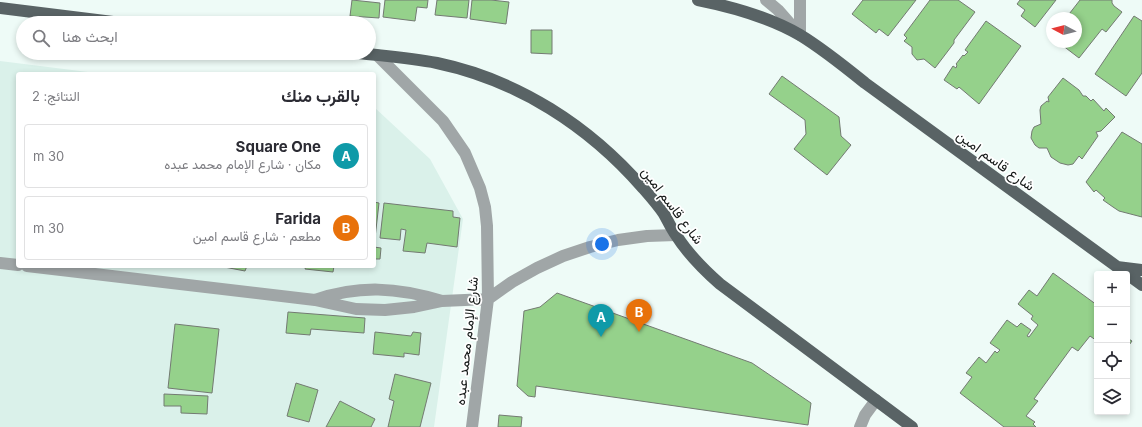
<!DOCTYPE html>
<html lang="ar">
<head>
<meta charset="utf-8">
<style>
	body { margin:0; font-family:Inter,Vazirmatn,sans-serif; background:#f7f7f7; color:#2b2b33; direction:rtl }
	.controls { position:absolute; right:12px; bottom:12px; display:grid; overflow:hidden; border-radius:4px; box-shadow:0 2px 6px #0003 }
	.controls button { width:36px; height:36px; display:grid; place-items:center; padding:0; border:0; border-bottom:1px solid #e1e1e2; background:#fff; color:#2b2b33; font:20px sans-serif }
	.compass { position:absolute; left:1046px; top:12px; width:36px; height:36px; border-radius:50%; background:#fff; box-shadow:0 2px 6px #0003; rotate:277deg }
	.you { position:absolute; left:602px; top:244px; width:14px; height:14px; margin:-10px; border:3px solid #fff; border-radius:50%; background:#1a73e8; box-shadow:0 0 0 6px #1a73e833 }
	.badge { display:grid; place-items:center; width:26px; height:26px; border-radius:50%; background:#b52962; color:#fff; font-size:13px; font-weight:700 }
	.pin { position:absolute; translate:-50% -33px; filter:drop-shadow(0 1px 2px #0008) }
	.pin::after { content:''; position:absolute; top:21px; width:14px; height:12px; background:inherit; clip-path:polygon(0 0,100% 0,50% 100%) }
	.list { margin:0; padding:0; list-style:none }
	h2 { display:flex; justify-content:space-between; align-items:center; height:52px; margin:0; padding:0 16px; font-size:17px }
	h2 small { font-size:13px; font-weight:400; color:#7c7c81 }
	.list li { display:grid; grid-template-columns:26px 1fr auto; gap:12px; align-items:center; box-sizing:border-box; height:64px; margin:0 8px 8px; padding:0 8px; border:1px solid #e1e1e2; border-radius:4px }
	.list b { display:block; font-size:15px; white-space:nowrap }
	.list p { margin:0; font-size:13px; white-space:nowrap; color:#7c7c81 }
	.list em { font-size:13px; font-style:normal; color:#7c7c81 }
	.icon { flex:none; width:22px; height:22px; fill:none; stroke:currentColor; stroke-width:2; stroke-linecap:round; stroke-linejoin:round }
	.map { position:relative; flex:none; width:1142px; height:427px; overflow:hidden; direction:ltr }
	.search { position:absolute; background:#fff; box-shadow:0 2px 6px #0003; left:16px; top:16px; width:360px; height:44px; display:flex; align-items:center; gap:10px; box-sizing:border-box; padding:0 14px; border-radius:22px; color:#7c7c81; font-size:15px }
	.panel { position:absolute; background:#fff; box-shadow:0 2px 6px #0003; left:16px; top:72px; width:360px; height:196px; border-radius:4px; direction:rtl }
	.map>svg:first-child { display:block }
	.built { fill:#daf1ea }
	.building { fill:#95d18b; stroke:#737a72 }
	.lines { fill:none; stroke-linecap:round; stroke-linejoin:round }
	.minor { stroke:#a0a6a7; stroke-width:12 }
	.major { stroke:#596365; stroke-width:12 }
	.labels { text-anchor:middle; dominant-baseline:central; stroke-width:3.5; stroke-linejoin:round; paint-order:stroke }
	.street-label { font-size:14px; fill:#151918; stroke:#fff }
</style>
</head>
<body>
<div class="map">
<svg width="1142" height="427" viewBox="0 0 1142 427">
	<rect width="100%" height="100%" fill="#eefbf7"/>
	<!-- built -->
	<path class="built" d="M 0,61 L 104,74 L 18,74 L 18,266 L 374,266 L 374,107 L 430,159 L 463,219 L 434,427 L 0,427 Z"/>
	<!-- building -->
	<path class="building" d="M 352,0 L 380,3 L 379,18 L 350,16 Z
		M 385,0 L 428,0 L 427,8 L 417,7 L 415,21 L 383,17 Z
		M 437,0 L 469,0 L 467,18 L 435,15 Z
		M 472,0 L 491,0 L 509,2 L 506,24 L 470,19 Z
		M 863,0 L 916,0 L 888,36 L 879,29 L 876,33 L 852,14 Z
		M 930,0 L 958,0 L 975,12 L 954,40 L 954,43 L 935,68 L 924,59 L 917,60 L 912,54 L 912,47 L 904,41 L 907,38 L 904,35 Z
		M 1020,0 L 1056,0 L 1035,27 L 1021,16 L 1025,10 L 1017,4 Z
		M 1080,0 L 1112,0 L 1112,3 L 1114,6 L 1122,12 L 1106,32 L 1102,29 L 1079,58 L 1058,42 L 1076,42 L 1076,18 L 1066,18 Z
		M 1134,16 L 1142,21 L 1142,73 L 1126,96 L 1095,74 Z
		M 986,21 L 1021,46 L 979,104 L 959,87 L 957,89 L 944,80 L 953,66 L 956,68 L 957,65 L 956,64 L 963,55 L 964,56 L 968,52 L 965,50 Z
		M 531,30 L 552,30 L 552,54 L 531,53 Z
		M 782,76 L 839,117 L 841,136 L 851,145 L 827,175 L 794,149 L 806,134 L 805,120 L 769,94 Z
		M 1063,78 L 1079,90 L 1083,96 L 1086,96 L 1091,101 L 1093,99 L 1104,111 L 1106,108 L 1115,117 L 1101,131 L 1096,132 L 1098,136 L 1082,159 L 1079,156 L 1073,164 L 1068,165 L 1060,163 L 1051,157 L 1047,148 L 1039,148 L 1035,145 L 1031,138 L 1032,131 L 1034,127 L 1041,124 L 1040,110 L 1041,106 L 1047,101 L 1049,102 L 1048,97 Z
		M 1122,132 L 1142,144 L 1142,217 L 1119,211 L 1113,207 L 1103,200 L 1105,198 L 1096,190 L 1094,192 L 1086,182 Z
		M 374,202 L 379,203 L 375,238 L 374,238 Z
		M 384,203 L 453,211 L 453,217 L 460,218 L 457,247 L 427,243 L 425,253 L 403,251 L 406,230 L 401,229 L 400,240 L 380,238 Z
		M 374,247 L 381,248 L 380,259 L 374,259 Z
		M 219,266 L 247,266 L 245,271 Z
		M 306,266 L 334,266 L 333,272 L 305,269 Z
		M 1053,273 L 1097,305 L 1097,341 L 1090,336 L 1078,351 L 1072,347 L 1034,399 L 1038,401 L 1026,416 L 1035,422 L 1033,424 L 1036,427 L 1004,427 L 960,393 L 972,377 L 966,373 L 979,357 L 986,363 L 995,351 L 997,353 L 1000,350 L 990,343 L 1007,320 L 1017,327 L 1021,323 L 1031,330 L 1027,336 L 1029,337 L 1038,325 L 1031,319 L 1033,316 L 1018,304 L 1029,290 L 1037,296 Z
		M 557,293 L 752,363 L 811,403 L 808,425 L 536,386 L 535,397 L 528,396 L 517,386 L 524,311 L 540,307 Z
		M 288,312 L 365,318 L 364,333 L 311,329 L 310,335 L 286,333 Z
		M 175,324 L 219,329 L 212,393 L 168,388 Z
		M 375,332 L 411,336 L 413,332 L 421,333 L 419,355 L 404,353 L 404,357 L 373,354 Z
		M 1127,338 L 1132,341 L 1127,348 Z
		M 395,374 L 431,383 L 420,427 L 388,427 L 394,401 L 389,399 Z
		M 296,383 L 318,390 L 309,422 L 287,416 Z
		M 164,394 L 208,396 L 207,414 L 181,413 L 181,406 L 164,406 Z
		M 340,401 L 375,419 L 371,427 L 326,427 Z
		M 499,415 L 522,417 L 521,427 L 498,427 Z"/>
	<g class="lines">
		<!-- minor -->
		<path class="minor" d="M 766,0 L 778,10 L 800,35
			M 800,0 L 800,35
			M 377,55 L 443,121 L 465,153 L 480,188 L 485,207 L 487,226 L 488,299 L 472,427
			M 0,263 L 18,265
			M 27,266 L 315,300 L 356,309 L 385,310 L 414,307 L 442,301 L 488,299 L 512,282 L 537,268 L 563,256 L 590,247 L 618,240 L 647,236 L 676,235
			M 315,300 C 359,285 397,287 442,301
			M 860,427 L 865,415 L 876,400"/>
		<!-- major -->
		<path class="major" d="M 698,0 C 733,7 769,17 800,35 C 823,49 844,66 865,83 L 1127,274
			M 0,8 L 121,23
			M 359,53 C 385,56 411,58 437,63 C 518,80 589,126 643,188 C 650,196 658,205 664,214 C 668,221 671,228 676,235 C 688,254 704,270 720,284 L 912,427
			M 1117,267 L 1142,270
			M 1127,274 L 1142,285"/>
	</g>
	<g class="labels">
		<!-- street labels -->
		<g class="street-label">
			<text transform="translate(996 160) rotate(36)">شارع قاسم امين</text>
			<text transform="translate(673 205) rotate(53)">شارع قاسم امين</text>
			<text transform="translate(466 341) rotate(-84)">شارع الإمام محمد عبده</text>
		</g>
	</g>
</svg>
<div class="controls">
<button>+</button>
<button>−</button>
<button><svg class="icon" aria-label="locate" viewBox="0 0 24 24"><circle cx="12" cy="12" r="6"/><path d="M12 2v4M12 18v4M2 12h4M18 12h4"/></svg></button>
<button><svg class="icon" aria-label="layers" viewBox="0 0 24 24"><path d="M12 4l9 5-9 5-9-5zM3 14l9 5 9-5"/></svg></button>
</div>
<svg class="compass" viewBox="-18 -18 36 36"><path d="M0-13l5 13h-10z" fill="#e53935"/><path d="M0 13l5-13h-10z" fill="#7c7c81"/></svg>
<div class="you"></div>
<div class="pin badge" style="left:601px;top:337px;background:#0f9aa8">A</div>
<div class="pin badge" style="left:639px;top:332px;background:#e8710a">B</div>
<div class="search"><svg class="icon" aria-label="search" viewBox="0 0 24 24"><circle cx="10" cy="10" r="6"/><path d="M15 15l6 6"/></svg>ابحث هنا</div>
<section class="panel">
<h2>بالقرب منك<small>النتائج: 2</small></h2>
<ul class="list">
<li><span class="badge" style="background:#0f9aa8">A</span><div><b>Square One</b><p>مكان · شارع الإمام محمد عبده</p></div><em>30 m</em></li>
<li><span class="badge" style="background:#e8710a">B</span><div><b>Farida</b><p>مطعم · شارع قاسم امين</p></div><em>30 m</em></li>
</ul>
</section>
</div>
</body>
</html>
